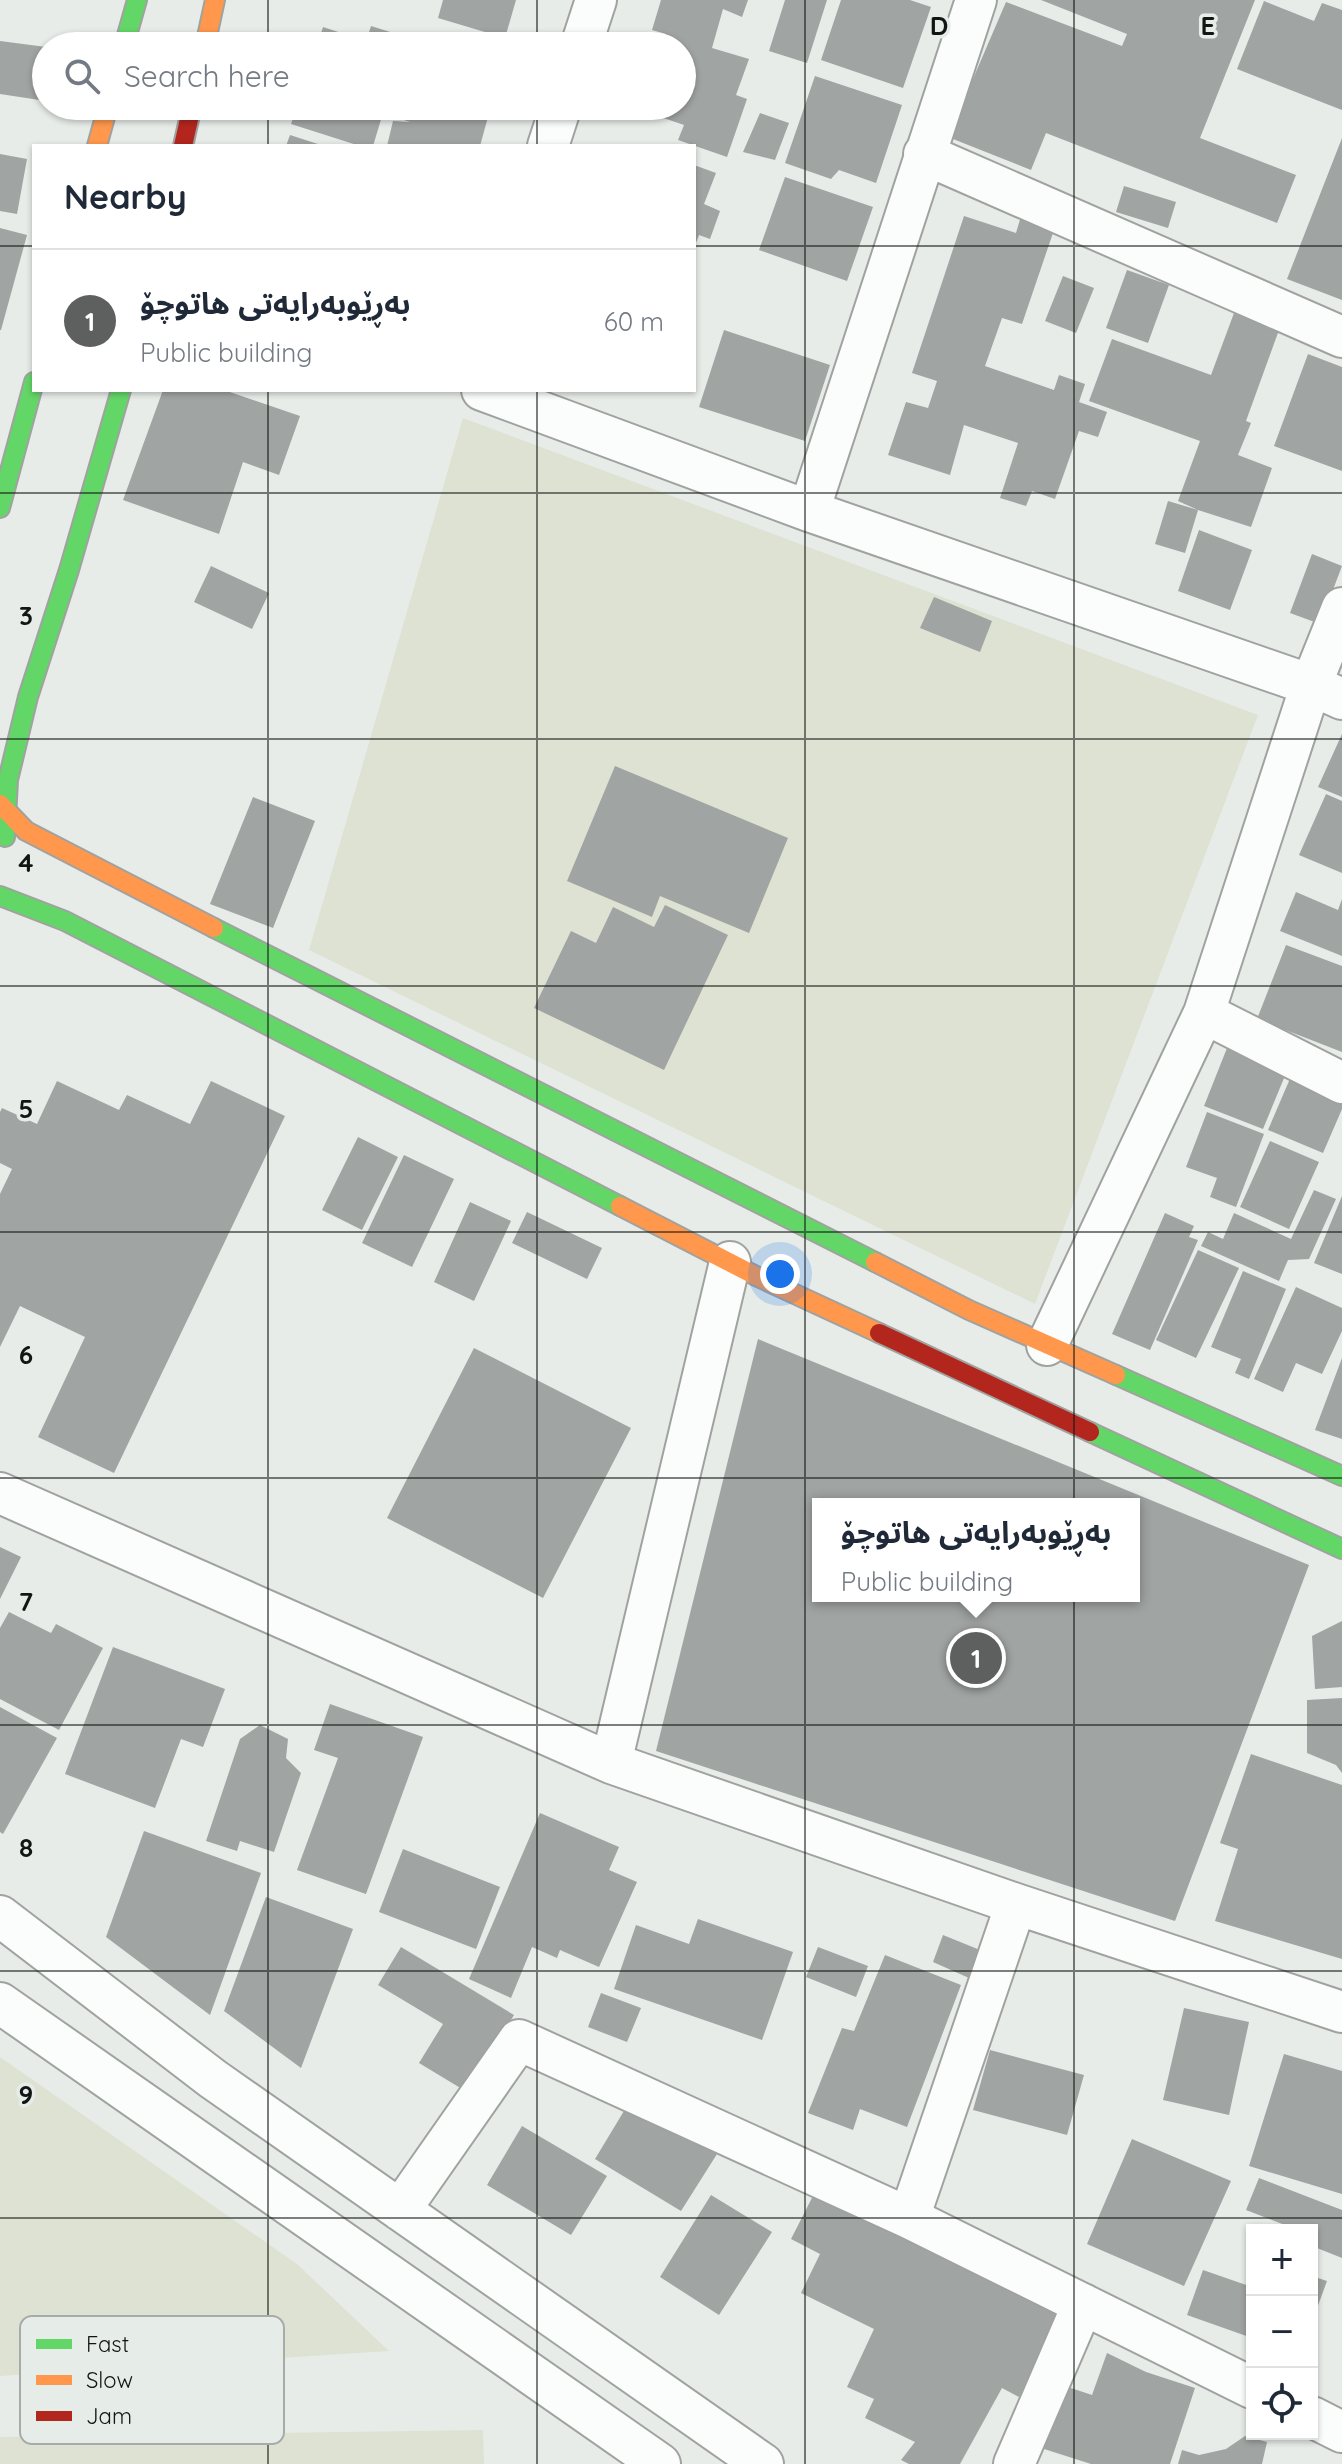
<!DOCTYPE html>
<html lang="en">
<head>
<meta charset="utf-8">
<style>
	body { margin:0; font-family:Quicksand,"Noto Sans Arabic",sans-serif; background:#f6f6f7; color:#1f2937 }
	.controls { position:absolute; right:24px; bottom:24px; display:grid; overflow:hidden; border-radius:0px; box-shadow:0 2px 6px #0004 }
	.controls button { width:72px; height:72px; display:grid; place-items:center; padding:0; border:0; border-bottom:2px solid #e0e1e3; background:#fff; color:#1f2937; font:40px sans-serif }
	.you { position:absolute; left:780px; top:1274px; width:28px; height:28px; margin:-20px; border:6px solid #fff; border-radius:50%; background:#1a73e8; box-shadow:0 0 0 12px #1a73e833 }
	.badge { display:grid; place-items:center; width:52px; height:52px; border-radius:50%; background:#5d605e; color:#fff; font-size:26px; font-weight:700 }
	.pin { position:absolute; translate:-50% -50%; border:4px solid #fff; box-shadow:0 2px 8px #0006 }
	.popup { position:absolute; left:812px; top:1498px; width:328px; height:104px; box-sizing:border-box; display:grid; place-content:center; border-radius:0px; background:#fff; filter:drop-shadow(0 2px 6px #0005); font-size:26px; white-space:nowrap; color:#747a83 }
	.popup b { font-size:30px; color:#1f2937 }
	.popup::after { content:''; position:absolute; left:50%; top:100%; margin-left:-16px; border:16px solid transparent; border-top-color:#fff }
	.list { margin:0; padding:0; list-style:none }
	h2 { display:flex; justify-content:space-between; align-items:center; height:104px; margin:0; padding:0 32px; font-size:34px }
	h2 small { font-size:26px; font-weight:400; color:#747a83 }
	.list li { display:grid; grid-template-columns:52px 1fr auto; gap:24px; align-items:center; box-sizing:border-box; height:144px; padding:0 32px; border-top:2px solid #e0e1e3 }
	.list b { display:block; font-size:30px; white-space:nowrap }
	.list p { margin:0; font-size:26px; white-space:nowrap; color:#747a83 }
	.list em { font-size:26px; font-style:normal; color:#747a83 }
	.icon { flex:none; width:44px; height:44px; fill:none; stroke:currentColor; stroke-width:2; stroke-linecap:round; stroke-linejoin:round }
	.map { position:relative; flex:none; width:1342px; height:2464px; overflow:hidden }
	.search { position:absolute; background:#fff; box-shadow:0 2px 6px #0004; left:32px; top:32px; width:664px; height:88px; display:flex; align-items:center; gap:20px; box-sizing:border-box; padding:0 28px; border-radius:44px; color:#747a83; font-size:30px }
	.panel { position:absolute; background:#fff; box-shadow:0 2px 6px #0004; left:32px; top:144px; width:664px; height:248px; border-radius:0px }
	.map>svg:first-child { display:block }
	.green { fill:#dee2d2 }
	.building { fill:#a0a4a2; fill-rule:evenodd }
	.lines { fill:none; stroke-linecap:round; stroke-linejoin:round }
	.street-casing { stroke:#a0a2a0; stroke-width:44 }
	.fast-casing { stroke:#a0a2a0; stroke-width:22 }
	.slow-casing { stroke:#a0a2a0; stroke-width:22 }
	.jam-casing { stroke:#a0a2a0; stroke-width:22 }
	.street { stroke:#fbfcfc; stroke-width:40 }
	.fast { stroke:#63d668; stroke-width:18 }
	.slow { stroke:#ff974d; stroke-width:18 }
	.jam { stroke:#b3261e; stroke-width:18 }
	.grid { fill:none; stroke:#121513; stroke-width:2; stroke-opacity:0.55 }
	.key { fill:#e6ede9; stroke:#a6aca9; stroke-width:2 }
	.key-label { font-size:22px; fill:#121513 }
	.grid-label { font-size:26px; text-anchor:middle; font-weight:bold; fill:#121513; stroke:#e6ede9; stroke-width:7; stroke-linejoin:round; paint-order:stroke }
</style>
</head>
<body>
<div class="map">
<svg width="1342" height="2464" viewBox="0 0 1342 2464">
	<rect width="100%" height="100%" fill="#e7ece9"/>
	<!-- green -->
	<path class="green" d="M 463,418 L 1258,715 L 1035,1304 L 309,950 Z
		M 0,2057 L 297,2264 L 389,2351 L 0,2376 Z
		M 483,2430 L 484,2464 L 0,2464 L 0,2437 Z"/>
	<!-- building -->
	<path class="building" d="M 443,0 L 516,0 L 505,38 L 438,18 Z
		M 661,0 L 748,0 L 742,17 L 723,9 L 712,48 L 749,59 L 736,95 L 747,99 L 727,157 L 678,140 L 684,125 L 640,110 L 642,106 L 682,106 L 682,46 L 662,46 L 666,34 L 652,30 Z
		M 785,0 L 827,0 L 807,63 L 769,51 Z
		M 841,0 L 910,0 L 931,7 L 903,88 L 821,60 Z
		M 1041,0 L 1255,0 L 1200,138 L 1296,175 L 1277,223 L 1046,133 L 1031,170 L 948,137 L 1006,2 L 1122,46 L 1127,34 Z
		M 1264,1 L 1314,21 L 1322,3 L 1342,10 L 1342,110 L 1237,69 Z
		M 371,26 L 432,45 L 431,46 L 317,46 L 323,27 L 366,41 Z
		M 0,41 L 46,47 L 46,101 L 0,94 Z
		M 815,76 L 902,105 L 876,183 L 839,170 L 831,179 L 785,163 Z
		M 297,106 L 491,106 L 480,146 L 387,146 L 393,121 L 410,122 L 383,113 L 373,146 L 360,146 L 291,124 Z
		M 760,113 L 789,123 L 775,160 L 743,152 Z
		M 290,135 L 321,145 L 321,146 L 286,146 Z
		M 1342,138 L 1342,300 L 1287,279 Z
		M 0,154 L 27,159 L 17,214 L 0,211 Z
		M 694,165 L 716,173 L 704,204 L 720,211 L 710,239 L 699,235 L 694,248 Z
		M 785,177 L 873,207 L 847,281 L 759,250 Z
		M 1124,186 L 1176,202 L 1168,228 L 1116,212 Z
		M 964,216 L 1016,233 L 1021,216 L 1055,227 L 1022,324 L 1002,318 L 985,366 L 1054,390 L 1059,375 L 1085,384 L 1079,402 L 1107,412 L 1098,437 L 1079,431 L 1055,499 L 1032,491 L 1026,506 L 1000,498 L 1018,443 L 964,425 L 950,475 L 888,455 L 906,402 L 928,408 L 937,381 L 912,373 Z
		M 0,228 L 27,235 L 1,330 L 0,330 Z
		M 1127,270 L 1169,285 L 1148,343 L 1106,328 Z
		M 1063,276 L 1094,288 L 1076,333 L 1045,321 Z
		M 1234,313 L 1279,330 L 1246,421 L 1251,423 L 1238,455 L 1272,468 L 1251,527 L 1198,510 L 1178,501 L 1200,441 L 1089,401 L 1112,339 L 1211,375 Z
		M 724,330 L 830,365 L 805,441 L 699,407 Z
		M 1308,354 L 1342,367 L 1342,471 L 1274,446 Z
		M 163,390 L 224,390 L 300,416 L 279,475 L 243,462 L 219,534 L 123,500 Z
		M 1168,501 L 1198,510 L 1185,553 L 1155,544 Z
		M 1199,530 L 1252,550 L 1230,610 L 1178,591 Z
		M 1312,554 L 1342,566 L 1320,624 L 1290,613 Z
		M 211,566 L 269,593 L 252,629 L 194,602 Z
		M 934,597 L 992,621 L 980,652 L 920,628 Z
		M 1342,734 L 1342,797 L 1318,787 Z
		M 615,766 L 788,838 L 749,933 L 660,896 L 652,917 L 567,881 Z
		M 1326,794 L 1342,801 L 1342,873 L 1299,855 Z
		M 253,797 L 315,821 L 273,928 L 210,904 Z
		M 1296,892 L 1338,910 L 1342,899 L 1342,956 L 1280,931 Z
		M 665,905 L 728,935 L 664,1070 L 534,1008 L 571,931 L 596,943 L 613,907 L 654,927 Z
		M 1286,945 L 1342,966 L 1342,1052 L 1257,1019 Z
		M 1229,1043 L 1289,1066 L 1263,1129 L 1204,1106 Z
		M 1298,1060 L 1342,1080 L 1342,1109 L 1323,1153 L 1268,1130 Z
		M 57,1081 L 119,1110 L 127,1095 L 190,1124 L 211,1081 L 285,1116 L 114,1473 L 38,1437 L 85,1337 L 20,1306 L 0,1347 L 0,1194 L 12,1169 L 0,1163 L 0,1112 L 2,1108 L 37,1124 Z
		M 1207,1112 L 1264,1134 L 1236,1207 L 1210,1197 L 1217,1178 L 1186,1167 Z
		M 358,1137 L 398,1157 L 362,1230 L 322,1210 Z
		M 1270,1141 L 1319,1162 L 1289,1229 L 1240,1207 Z
		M 404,1155 L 454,1179 L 412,1267 L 362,1243 Z
		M 1314,1190 L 1336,1199 L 1309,1259 L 1288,1260 L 1279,1281 L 1201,1246 L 1208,1232 L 1223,1239 L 1234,1213 L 1291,1239 Z
		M 1342,1196 L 1342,1274 L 1314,1263 Z
		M 470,1202 L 511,1221 L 474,1301 L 434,1282 Z
		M 527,1212 L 602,1248 L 587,1279 L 512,1243 Z
		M 1165,1213 L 1194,1226 L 1189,1237 L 1198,1240 L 1150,1350 L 1112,1334 Z
		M 1198,1250 L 1239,1268 L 1196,1358 L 1156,1340 Z
		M 1243,1271 L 1286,1289 L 1249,1379 L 1235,1373 L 1241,1359 L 1211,1347 Z
		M 1296,1287 L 1342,1308 L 1342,1331 L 1322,1374 L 1296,1363 L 1283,1392 L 1254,1379 Z
		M 758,1339 L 1309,1565 L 1175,1921 L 656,1751 ZM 818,1504 L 1134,1504 L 1134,1596 L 818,1596 Z
		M 474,1348 L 631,1428 L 543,1598 L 387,1518 Z
		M 1342,1358 L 1342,1439 L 1315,1430 Z
		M 0,1547 L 21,1557 L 0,1599 Z
		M 9,1612 L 51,1633 L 56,1624 L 103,1648 L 59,1730 L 0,1699 L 0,1628 Z
		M 1342,1621 L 1342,1687 L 1315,1689 L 1312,1636 Z
		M 113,1647 L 225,1689 L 203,1747 L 181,1739 L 155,1808 L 65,1774 Z
		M 1342,1698 L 1342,1773 L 1336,1765 L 1307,1753 L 1307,1700 Z
		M 330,1704 L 423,1737 L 366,1894 L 297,1870 L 338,1758 L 314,1750 Z
		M 0,1707 L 57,1738 L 3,1834 L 0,1832 Z
		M 260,1725 L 288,1739 L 286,1758 L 301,1773 L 274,1852 L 240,1841 L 237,1851 L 206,1841 L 240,1739 Z
		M 1251,1754 L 1342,1785 L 1342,1959 L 1215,1921 L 1238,1849 L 1220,1843 Z
		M 540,1813 L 619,1847 L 609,1870 L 637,1882 L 599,1967 L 560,1950 L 557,1958 L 532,1947 L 511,1998 L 469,1979 Z
		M 144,1831 L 261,1873 L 210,2015 L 106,1937 Z
		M 403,1849 L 500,1887 L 476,1949 L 379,1912 Z
		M 266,1897 L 353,1929 L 301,2068 L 224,2011 Z
		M 698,1919 L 793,1952 L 762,2040 L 614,1989 L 636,1925 L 689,1944 Z
		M 943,1935 L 980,1950 L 969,1978 L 933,1962 Z
		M 401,1947 L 514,2015 L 467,2092 L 419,2063 L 443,2024 L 378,1985 Z
		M 818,1947 L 868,1966 L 856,1997 L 806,1977 Z
		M 885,1955 L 961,1985 L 907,2127 L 860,2109 L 853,2130 L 808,2113 L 842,2028 L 854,2031 Z
		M 601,1993 L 641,2008 L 627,2042 L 588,2027 Z
		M 1184,2008 L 1249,2022 L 1229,2115 L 1163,2100 Z
		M 990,2050 L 1084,2075 L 1067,2135 L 973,2110 Z
		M 1284,2054 L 1342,2071 L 1342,2194 L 1249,2166 Z
		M 630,2101 L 717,2154 L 681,2211 L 595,2159 Z
		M 522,2126 L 607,2176 L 571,2235 L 487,2185 Z
		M 1132,2139 L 1231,2181 L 1184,2286 L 1087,2244 Z
		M 1259,2178 L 1342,2210 L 1342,2258 L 1312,2246 L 1312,2230 L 1298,2230 L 1246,2210 Z
		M 816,2190 L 1059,2316 L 1019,2397 L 1002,2388 L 960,2464 L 909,2464 L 901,2460 L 915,2442 L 865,2418 L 874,2399 L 847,2387 L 874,2329 L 801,2293 L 820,2254 L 791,2239 Z
		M 711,2195 L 772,2232 L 719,2315 L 660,2277 Z
		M 1203,2270 L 1252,2287 L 1252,2338 L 1187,2315 Z
		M 1312,2276 L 1327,2281 L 1312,2322 Z
		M 1107,2353 L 1146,2372 L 1195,2388 L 1170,2464 L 1091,2464 L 1041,2448 L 1062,2385 L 1092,2395 Z
		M 1245,2436 L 1267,2442 L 1262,2464 L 1178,2464 L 1182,2450 L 1199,2455 L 1226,2449 Z"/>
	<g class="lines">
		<defs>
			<path id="street" d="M 581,46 L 596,0
				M 548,146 L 561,106
				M 924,154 L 1342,337
				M 482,390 L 809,511 L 1311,685 L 1342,699
				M 809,511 L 976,0
				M 1204,1013 L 1342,1083
				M 1047,1345 L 1204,1013 L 1311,685 L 1342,608
				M 0,1493 L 611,1763 L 1016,1904 L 1342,2012
				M 611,1763 L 730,1262
				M 0,1916 L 213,2079 L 763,2464
				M 0,2003 L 660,2464
				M 400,2210 L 519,2040 L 909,2218 L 1252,2388
				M 909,2218 L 1016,1904
				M 1312,2417 L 1342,2432
				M 1014,2464 L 1083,2304"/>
			<path id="fast" d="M 124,46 L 137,0
				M 0,508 L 34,382
				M 5,837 L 8,780 L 28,697 L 69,570 L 121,390
				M 0,896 L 65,921 L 620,1206
				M 214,928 L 875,1262
				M 1116,1375 L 1342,1476
				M 1090,1432 L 1342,1549"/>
			<path id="slow" d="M 205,46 L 215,0
				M 97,146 L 108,106
				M 0,804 L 26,831 L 214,928
				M 620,1206 L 756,1276 L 879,1333
				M 875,1262 L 969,1310 L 1116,1375"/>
			<path id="jam" d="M 183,146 L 192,106
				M 879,1333 L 1090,1432"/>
		</defs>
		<!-- street casing -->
		<use href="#street" class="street-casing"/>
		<!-- fast casing -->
		<use href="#fast" class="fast-casing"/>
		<!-- slow casing -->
		<use href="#slow" class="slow-casing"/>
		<!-- jam casing -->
		<use href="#jam" class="jam-casing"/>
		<!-- street -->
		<use href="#street" class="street"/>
		<!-- fast -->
		<use href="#fast" class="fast"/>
		<!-- slow -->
		<use href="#slow" class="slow"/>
		<!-- jam -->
		<use href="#jam" class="jam"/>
	</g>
	<!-- grid -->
	<path class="grid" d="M 268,0 L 268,46M 537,0 L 537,46M 805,0 L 805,2464M 1074,0 L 1074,2464M 268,106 L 268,146M 537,106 L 537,146M 0,246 L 34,246M 694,246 L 1342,246M 268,390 L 268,2464M 537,390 L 537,2464M 0,493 L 1342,493M 0,739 L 1342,739M 0,986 L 1342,986M 0,1232 L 1342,1232M 0,1478 L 1342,1478M 0,1725 L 1342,1725M 0,1971 L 1342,1971M 0,2218 L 1342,2218"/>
	<!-- legend -->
	<rect x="20" y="2316" width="264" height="128" rx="12" class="key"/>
	<rect x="36" y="2339" width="36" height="10" fill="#63d668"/>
	<rect x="36" y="2375" width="36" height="10" fill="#ff974d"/>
	<rect x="36" y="2411" width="36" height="10" fill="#b3261e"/>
	<g class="key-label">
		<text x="86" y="2352">Fast</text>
		<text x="86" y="2388">Slow</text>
		<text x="86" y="2424">Jam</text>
	</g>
	<g class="grid-label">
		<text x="939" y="35">D</text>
		<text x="1208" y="35">E</text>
		<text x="26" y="625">3</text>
		<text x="26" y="872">4</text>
		<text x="26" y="1118">5</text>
		<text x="26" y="1364">6</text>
		<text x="26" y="1611">7</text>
		<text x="26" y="1857">8</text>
		<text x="26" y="2104">9</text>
	</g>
</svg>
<div class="controls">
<button>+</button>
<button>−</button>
<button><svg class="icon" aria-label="locate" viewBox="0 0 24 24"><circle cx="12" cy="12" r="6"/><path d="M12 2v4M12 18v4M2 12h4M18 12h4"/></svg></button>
</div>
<div class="you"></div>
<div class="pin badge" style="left:976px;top:1658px">1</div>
<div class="popup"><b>بەڕێوبەرایەتی هاتوچۆ</b>Public building</div>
<div class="search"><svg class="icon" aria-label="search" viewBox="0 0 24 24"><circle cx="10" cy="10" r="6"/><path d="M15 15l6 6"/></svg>Search here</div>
<section class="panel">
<h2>Nearby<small></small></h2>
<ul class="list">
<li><span class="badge">1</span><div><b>بەڕێوبەرایەتی هاتوچۆ</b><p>Public building</p></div><em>60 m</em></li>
</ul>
</section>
</div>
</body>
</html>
